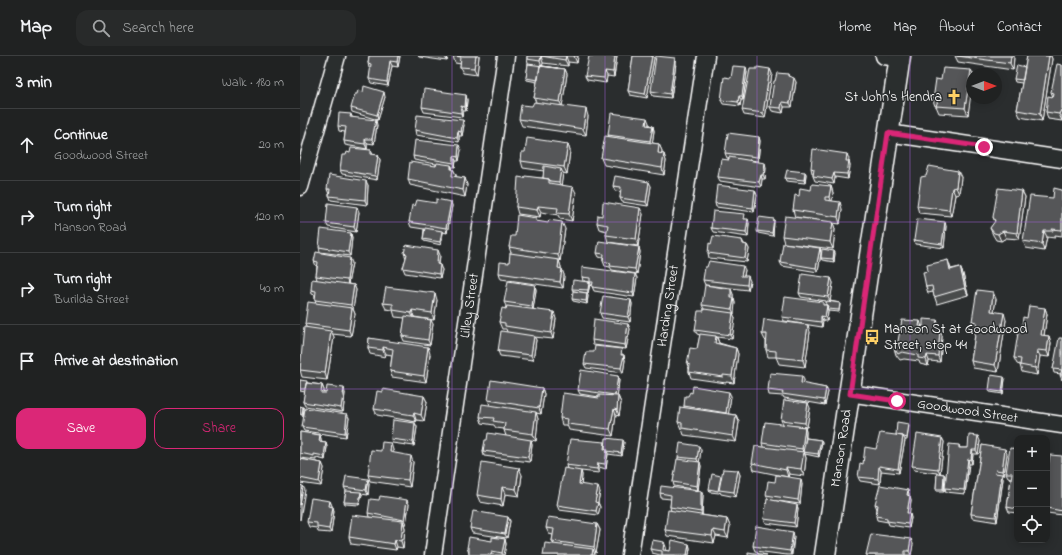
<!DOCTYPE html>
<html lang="en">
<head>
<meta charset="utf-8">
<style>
	body { margin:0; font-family:"Indie Flower",sans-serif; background:#282a2a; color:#f1f3f6 }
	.controls { position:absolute; right:12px; bottom:12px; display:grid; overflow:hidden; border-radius:8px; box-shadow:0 2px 10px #0003 }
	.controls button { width:36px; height:36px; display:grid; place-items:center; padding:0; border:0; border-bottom:1px solid #3d3f40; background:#202222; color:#f1f3f6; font:20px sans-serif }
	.compass { position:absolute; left:666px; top:12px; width:36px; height:36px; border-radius:50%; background:#202222; box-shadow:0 2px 10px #0003; rotate:90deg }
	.stop { position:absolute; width:12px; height:12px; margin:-9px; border:3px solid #db2777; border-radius:50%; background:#fff }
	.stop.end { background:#db2777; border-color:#fff; box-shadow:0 1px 4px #0008 }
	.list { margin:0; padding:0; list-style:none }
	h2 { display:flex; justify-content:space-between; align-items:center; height:52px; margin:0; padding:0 16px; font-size:17px }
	h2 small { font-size:13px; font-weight:400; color:#a2a4a5 }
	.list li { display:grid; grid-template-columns:26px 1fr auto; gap:12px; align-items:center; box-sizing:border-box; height:72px; padding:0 16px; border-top:1px solid #3d3f40 }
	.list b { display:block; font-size:15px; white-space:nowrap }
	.list p { margin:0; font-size:13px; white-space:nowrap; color:#a2a4a5 }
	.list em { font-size:13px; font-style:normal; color:#a2a4a5 }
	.actions { display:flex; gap:8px; padding:12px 16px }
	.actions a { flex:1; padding:9px 0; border:1px solid #db2777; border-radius:12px; text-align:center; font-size:14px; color:#db2777 }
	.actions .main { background:#db2777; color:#fff }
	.icon { flex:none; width:22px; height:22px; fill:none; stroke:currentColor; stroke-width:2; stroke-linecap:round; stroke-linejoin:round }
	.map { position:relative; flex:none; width:762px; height:499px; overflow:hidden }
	header { display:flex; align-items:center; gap:24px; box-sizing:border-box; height:56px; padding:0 20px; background:#202222; border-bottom:1px solid #3d3f40 }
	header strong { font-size:19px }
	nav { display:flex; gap:22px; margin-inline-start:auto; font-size:14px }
	.search { width:280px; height:36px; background:#282a2a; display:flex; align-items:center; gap:10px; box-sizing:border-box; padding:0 14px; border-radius:12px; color:#a2a4a5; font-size:15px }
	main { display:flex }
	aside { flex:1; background:#202222 }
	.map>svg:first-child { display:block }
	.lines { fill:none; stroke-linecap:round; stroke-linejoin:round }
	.minor-casing { stroke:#fff; stroke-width:19 }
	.tertiary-casing { stroke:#fff; stroke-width:23 }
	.minor { stroke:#2a2d2e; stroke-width:16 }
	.tertiary { stroke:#2a2d2e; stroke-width:20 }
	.wall { fill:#494b4c; stroke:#fff }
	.shaded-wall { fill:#3c3d3e; stroke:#fff }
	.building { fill:#555758; stroke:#fff }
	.route { stroke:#db2777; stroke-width:5 }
	.grid { fill:none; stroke:#9c61cf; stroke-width:1; stroke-opacity:0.55 }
	.labels { text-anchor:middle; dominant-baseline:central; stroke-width:3; stroke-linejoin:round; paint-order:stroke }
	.poi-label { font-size:14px; fill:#fff; stroke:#2a2d2e; text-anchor:end }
	.street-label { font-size:14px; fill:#fff; stroke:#2a2d2e }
</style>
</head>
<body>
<header>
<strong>Map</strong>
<div class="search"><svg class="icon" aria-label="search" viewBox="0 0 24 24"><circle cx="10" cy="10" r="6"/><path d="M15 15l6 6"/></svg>Search here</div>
<nav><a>Home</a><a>Map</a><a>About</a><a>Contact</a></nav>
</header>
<main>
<aside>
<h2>3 min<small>Walk · 180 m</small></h2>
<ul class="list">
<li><svg class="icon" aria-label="ahead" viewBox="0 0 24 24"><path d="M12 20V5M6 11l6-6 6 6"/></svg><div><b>Continue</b><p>Goodwood Street</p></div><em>20 m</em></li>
<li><svg class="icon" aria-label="right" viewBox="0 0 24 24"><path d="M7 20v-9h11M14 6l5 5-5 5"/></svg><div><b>Turn right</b><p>Manson Road</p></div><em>120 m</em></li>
<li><svg class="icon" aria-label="right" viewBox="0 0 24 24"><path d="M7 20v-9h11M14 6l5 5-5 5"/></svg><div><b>Turn right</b><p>Burilda Street</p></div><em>40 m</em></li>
<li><svg class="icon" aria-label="arrive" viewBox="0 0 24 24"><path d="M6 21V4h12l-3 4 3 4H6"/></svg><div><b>Arrive at destination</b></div></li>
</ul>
<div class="actions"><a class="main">Save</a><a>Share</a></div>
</aside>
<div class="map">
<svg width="762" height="499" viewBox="0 0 762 499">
	<rect width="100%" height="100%" fill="#2a2d2e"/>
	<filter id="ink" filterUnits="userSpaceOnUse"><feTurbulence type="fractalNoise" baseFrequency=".025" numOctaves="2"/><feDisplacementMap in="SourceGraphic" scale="8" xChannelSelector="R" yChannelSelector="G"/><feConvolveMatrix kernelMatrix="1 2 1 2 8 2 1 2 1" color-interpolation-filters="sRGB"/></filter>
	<g filter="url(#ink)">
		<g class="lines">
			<defs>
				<g id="minor">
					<path d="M 584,0 L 599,2"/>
					<path d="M 588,77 L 762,103"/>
					<path d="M 0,131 L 37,0"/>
					<path id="s1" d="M 549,337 L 762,369"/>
					<path id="s2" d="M 133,499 L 206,0"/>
					<path id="s3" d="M 330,499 L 406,0"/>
				</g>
				<g id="tertiary">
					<path id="s4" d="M 525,499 L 600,0"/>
				</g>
			</defs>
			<!-- minor casing -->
			<use href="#minor" class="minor-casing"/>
			<!-- tertiary casing -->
			<use href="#tertiary" class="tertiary-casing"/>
			<!-- minor -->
			<use href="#minor" class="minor"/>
			<!-- tertiary -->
			<use href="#tertiary" class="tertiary"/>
		</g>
		<!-- wall -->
		<path class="wall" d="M 69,0 L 100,0 L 98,11 L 92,10 L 88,30 L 71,27 L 69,23 L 71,12 L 69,12 L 68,7 Z
			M 118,0 L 148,0 L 147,5 L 119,1 Z
			M 153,0 L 179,0 L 177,19 L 163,17 L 160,11 L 161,8 L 155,7 Z
			M 227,0 L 278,0 L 277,7 L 268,6 L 268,10 L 243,7 L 242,10 L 265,13 L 267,18 L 262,50 L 288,60 L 286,79 L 222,70 L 219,63 L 236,46 L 234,42 L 237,26 L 227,24 L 226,22 L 228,8 L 227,3 Z
			M 317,0 L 314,21 L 307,20 L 306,27 L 287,24 L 285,20 Z
			M 333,0 L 353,0 L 354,2 L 347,42 L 330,39 L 328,35 Z
			M 655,0 L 714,0 L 713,14 L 658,6 Z
			M 727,0 L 751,0 L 752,3 L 742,65 L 720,61 L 717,54 L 722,27 L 715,26 L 714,23 L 725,11 Z
			M 375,2 L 376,7 L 371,42 L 353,40 L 351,35 Z
			M 762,9 L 762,65 L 748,63 L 746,56 L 753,41 L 751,36 Z
			M 470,13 L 472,18 L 465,62 L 444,59 L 442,54 Z
			M 671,14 L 673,18 L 672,18 L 668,59 L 639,57 L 636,50 L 635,50 L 633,44 L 641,24 Z
			M 447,16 L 443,44 L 441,44 L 440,50 L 423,48 L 421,44 L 431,22 Z
			M 488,18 L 489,21 L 496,26 L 492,51 L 484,51 L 483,57 L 472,55 L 470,51 L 475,25 Z
			M 166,39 L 167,44 L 166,55 L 163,55 L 162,61 L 124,56 L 122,51 Z
			M 85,41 L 78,64 L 52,56 L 51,52 Z
			M 51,58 L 52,61 L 77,69 L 74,88 L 67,87 L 67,93 L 45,89 L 44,85 L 45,76 L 39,75 L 38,70 Z
			M 349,67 L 349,69 L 353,70 L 354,75 L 352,87 L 359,88 L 362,95 L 361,98 L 364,98 L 366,105 L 364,119 L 304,109 L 301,102 L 309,81 L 308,79 Z
			M 164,69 L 162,80 L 159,80 L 159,86 L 116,79 L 115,74 Z
			M 459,81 L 460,85 L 458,105 L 449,104 L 466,111 L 465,123 L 462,123 L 461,131 L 420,125 L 418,121 L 429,102 L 427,102 L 425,97 Z
			M 268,88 L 270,95 L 267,118 L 263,117 L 261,129 L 276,137 L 272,165 L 260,163 L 258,159 L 241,156 L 240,161 L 218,158 L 216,151 L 224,122 L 243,122 L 244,115 L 223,112 L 221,105 L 225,96 Z
			M 71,94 L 73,99 L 78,99 L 80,104 L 77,124 L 42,118 L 40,114 L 46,99 Z
			M 161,94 L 159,105 L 156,105 L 155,111 L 152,111 L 152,113 L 153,113 L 156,119 L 156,121 L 165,122 L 167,129 L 165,141 L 110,129 L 108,123 L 136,110 L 136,108 L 114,104 L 113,100 Z
			M 547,98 L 550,110 L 548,123 L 535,121 L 534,128 L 515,125 L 513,120 L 513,117 L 512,117 L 511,112 Z
			M 505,116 L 506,118 L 505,127 L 486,125 L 485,122 Z
			M 661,121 L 659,138 L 655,139 L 651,160 L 619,157 L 617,150 Z
			M 68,129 L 67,149 L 31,144 L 27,133 Z
			M 313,130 L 351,130 L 348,150 L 322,146 L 320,142 L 321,136 L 315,135 Z
			M 531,130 L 533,137 L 532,145 L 542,153 L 540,168 L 533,167 L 535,173 L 533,193 L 484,187 L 482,180 L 517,164 L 495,161 L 493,154 L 499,140 L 511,134 Z
			M 762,134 L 762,180 L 755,179 L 755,182 L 747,181 L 744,195 L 726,192 L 723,185 L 753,142 Z
			M 722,135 L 725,141 L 719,183 L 706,182 L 701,185 L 696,184 L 693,179 L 690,172 L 695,166 L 693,161 Z
			M 457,139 L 454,156 L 416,151 L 415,147 Z
			M 151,146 L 152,150 L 147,177 L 143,176 L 141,189 L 124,185 L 123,183 L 124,173 L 111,171 L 109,166 L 115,150 Z
			M 59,156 L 56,176 L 28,171 L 26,167 Z
			M 343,158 L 338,190 L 308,186 L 306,179 L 307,175 L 299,173 L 297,167 L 302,160 Z
			M 446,163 L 449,167 L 448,181 L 413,176 L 411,172 Z
			M 474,165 L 473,180 L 458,177 L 457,175 Z
			M 238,166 L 265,173 L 260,205 L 259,205 L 261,211 L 261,213 L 264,219 L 263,232 L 201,223 L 199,217 L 209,207 L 211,197 L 209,191 L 215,180 Z
			M 646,170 L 644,192 L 615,188 L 614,184 Z
			M 51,177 L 52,182 L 50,200 L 20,196 L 19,191 Z
			M 442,184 L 444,188 L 447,189 L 449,193 L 447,206 L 409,202 L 408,197 L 411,188 Z
			M 339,191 L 340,196 L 337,218 L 312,214 L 310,211 L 305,210 L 303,205 L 303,202 L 299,201 L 297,197 Z
			M 520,192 L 521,197 L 518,216 L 482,210 L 480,206 Z
			M 534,195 L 535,197 L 534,206 L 522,204 L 521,202 Z
			M 104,197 L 140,199 L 139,209 L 142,214 L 140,222 L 105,217 L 103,212 L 106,202 Z
			M 648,204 L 651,213 L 660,211 L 663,218 L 668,239 L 637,248 L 633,236 L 628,237 L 626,231 L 628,215 Z
			M 14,205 L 52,207 L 48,228 L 54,229 L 56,234 L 53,253 L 55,258 L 51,280 L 32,278 L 34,281 L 27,324 L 2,321 L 0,314 L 6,271 L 5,268 L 16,247 L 15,244 L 15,239 L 12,238 L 11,234 L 17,224 L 16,220 L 17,210 L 16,210 Z
			M 445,214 L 444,220 L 450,225 L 448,234 L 405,229 L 403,224 Z
			M 335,218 L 337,222 L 334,241 L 294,235 L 290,226 L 284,225 L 289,226 L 290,228 L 288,237 L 273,235 L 272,233 L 283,225 L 282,221 Z
			M 531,222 L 533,227 L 530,245 L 540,247 L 540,249 L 539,256 L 528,255 L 527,265 L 523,265 L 522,271 L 484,265 L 482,261 L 524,249 L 526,249 L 526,245 L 501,241 L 499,237 Z
			M 235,229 L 236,234 L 233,253 L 256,263 L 253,283 L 234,281 L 236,284 L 233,304 L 200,300 L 198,295 L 207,276 L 206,273 L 202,273 L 199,266 L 206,250 L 204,246 Z
			M 287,237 L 288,240 L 287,248 L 273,245 L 272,243 Z
			M 433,238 L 433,242 L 435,247 L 433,258 L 435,262 L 432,283 L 417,281 L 419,287 L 436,292 L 438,298 L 434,327 L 426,326 L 426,327 L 391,322 L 389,316 L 389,313 L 387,308 L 397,293 L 400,279 L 397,278 L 395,274 L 404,255 L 404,253 L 402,249 Z
			M 696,243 L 694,255 L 706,264 L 698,316 L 673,312 L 671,305 L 676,272 L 674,272 L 672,265 Z
			M 137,244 L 134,264 L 114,261 L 133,268 L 130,289 L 104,285 L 102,280 L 105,262 L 95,261 L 93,254 L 86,253 L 83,247 Z
			M 331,244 L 332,248 L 330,266 L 302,262 L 300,257 Z
			M 745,252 L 747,258 L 744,280 L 749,280 L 751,287 L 749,301 L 740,300 L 737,319 L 722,316 L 720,309 L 717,308 L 714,302 L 722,271 L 727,262 Z
			M 328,268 L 330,273 L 326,293 L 293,289 L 292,284 Z
			M 622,270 L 639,270 L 639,273 L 640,273 L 642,280 L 640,306 L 629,305 L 628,310 L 620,308 L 619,305 L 604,303 L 600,304 L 596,299 L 594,292 Z
			M 510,276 L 505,311 L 479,308 L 476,301 L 468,301 L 466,294 L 466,285 L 465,284 L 462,278 Z
			M 69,282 L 130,298 L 126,326 L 92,321 L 90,315 L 92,299 L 86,298 L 85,301 L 70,298 L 68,292 Z
			M 762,282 L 762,324 L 760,319 L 761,318 L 754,317 L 753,313 Z
			M 323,298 L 325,304 L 323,317 L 286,312 L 284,308 Z
			M 318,320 L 319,324 L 317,340 L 318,340 L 321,347 L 319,360 L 316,359 L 313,380 L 269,374 L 267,369 L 262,369 L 260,362 L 299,342 L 299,341 L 280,338 L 278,334 Z
			M 705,323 L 703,338 L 690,336 L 689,334 Z
			M 0,324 L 8,327 L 22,329 L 24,334 L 23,337 L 45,337 L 43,356 L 5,350 L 3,346 L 5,336 L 0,335 Z
			M 504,324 L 503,328 L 526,332 L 528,336 L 525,349 L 484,342 L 483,340 L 469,339 L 468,334 Z
			M 242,332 L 244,338 L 241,358 L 236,357 L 238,363 L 236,385 L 231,384 L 232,388 L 230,406 L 184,400 L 183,395 L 187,384 L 206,380 L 204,374 L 204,373 L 196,372 L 194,369 L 182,367 L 180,361 L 190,349 L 188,344 Z
			M 392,337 L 431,340 L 428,358 L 436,359 L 439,366 L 436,386 L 384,379 L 382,373 L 381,373 L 378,366 L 384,352 L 384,350 L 388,340 Z
			M 124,340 L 127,346 L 124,365 L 116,364 L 116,366 L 77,359 L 74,353 Z
			M 510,352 L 507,371 L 493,370 L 505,371 L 506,376 L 506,382 L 521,384 L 522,386 L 519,401 L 505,398 L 506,402 L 504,420 L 489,418 L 488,421 L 454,414 L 452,407 L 463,391 L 462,387 L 483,368 L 481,364 Z
			M 47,358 L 49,362 L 46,381 L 4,375 L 2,371 Z
			M 115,367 L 117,371 L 114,390 L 92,387 L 91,383 Z
			M 609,370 L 607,384 L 605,384 L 599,417 L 581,415 L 580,428 L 560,425 L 558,421 L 563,408 L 576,393 L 596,379 Z
			M 0,376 L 20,379 L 21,383 L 21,385 L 26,386 L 27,391 L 25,404 L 16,402 L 16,404 L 0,402 Z
			M 642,382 L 644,386 L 640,417 L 644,418 L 645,420 L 644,435 L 637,435 L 636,433 L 637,417 L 614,414 L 612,410 Z
			M 680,385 L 678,398 L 673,398 L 672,408 L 669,408 L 665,438 L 646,436 L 645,432 L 659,389 L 660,392 L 668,392 Z
			M 305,386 L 306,388 L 324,386 L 322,400 L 308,398 L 306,413 L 299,411 L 299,417 L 281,415 L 282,419 L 281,429 L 300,436 L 298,446 L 300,451 L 298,459 L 259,454 L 257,449 L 267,413 L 266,409 Z
			M 682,389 L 707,398 L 704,419 L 702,419 L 703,423 L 697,466 L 672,462 L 671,458 Z
			M 717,393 L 717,457 L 709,456 L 707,451 L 711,422 L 708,421 L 706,417 Z
			M 93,394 L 93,397 L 113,406 L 110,431 L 70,425 L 68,419 L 81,395 Z
			M 401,394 L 399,406 L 401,410 L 398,434 L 374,430 L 373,426 L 378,403 L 378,401 Z
			M 762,400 L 762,459 L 747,457 L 747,417 Z
			M 0,403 L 22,407 L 24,412 L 21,430 L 0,427 Z
			M 438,414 L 440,419 L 436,441 L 421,438 L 420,436 L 419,437 L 410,436 L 409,433 L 421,420 L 421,422 Z
			M 222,419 L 219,440 L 205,438 L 203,450 L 180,446 L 177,439 Z
			M 475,426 L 502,428 L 500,448 L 470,444 L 498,453 L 496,471 L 466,467 L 464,463 L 468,443 L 466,439 Z
			M 69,427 L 68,439 L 61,438 L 59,449 L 45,448 L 44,446 L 46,435 L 44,431 Z
			M 608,434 L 609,438 L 609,440 L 610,440 L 611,444 L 609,457 L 611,462 L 609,472 L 589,469 L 588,466 L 577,464 L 576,460 L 577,453 L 575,448 Z
			M 401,435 L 403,439 L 402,459 L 427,463 L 430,470 L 428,482 L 416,480 L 414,487 L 367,480 L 365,474 L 371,455 L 370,451 L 371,443 L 361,442 L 360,437 Z
			M 30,445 L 34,455 L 31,477 L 18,476 L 17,472 L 9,471 L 7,466 Z
			M 109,448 L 106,468 L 104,468 L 105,472 L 103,492 L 97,491 L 96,494 L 51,488 L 49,481 L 69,461 L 68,457 Z
			M 208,461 L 210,465 L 207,482 L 172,477 L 170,472 Z
			M 297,468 L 300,474 L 296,497 L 294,497 L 295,499 L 243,499 L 254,488 L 252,485 L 253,479 L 249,478 L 246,472 Z
			M 493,476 L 494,481 L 492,499 L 487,499 L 455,495 L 453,490 Z
			M 205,483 L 206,488 L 204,499 L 169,499 L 169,497 L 167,492 L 192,485 Z
			M 389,488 L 390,492 L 389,499 L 360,499 L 352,497 L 350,493 L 366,491 L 365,494 L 370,495 Z
			M 613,488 L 611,499 L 566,499 Z"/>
		<!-- shaded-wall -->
		<path class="shaded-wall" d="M 98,0 L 100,0 L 98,11 L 97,6 Z
			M 145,0 L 148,0 L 147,5 Z
			M 176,0 L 179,0 L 177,19 L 174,12 Z
			M 241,0 L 243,7 L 242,12 L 240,5 Z
			M 266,0 L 268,6 L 268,10 L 265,4 Z
			M 274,0 L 278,0 L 277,7 Z
			M 315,0 L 317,0 L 314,21 L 313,16 Z
			M 352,0 L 353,0 L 354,2 L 347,42 L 345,38 Z
			M 711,0 L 714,0 L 713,14 L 710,7 Z
			M 749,0 L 751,0 L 752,3 L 742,65 L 740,58 Z
			M 375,2 L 376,7 L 371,42 L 370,38 Z
			M 90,5 L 92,10 L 88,30 L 87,26 Z
			M 446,11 L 447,16 L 443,44 L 442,40 Z
			M 265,13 L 267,18 L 262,51 L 260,46 Z
			M 470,13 L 472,18 L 465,62 L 463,57 Z
			M 671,14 L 673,18 L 672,18 L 672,31 L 668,59 L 665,52 Z
			M 305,15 L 307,20 L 306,27 L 304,22 Z
			M 494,22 L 496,26 L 492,51 L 490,47 Z
			M 84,36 L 85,41 L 78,64 L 77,59 Z
			M 166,39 L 167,44 L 166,55 L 165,51 Z
			M 439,40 L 441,44 L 440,50 L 438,46 Z
			M 482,46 L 484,51 L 483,57 L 481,52 Z
			M 161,50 L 163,55 L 162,61 L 161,57 Z
			M 286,53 L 288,60 L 286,79 L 283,73 Z
			M 761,54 L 762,58 L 762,65 L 759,58 Z
			M 347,62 L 349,67 L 348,74 L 346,69 Z
			M 76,64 L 77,69 L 74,88 L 72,83 Z
			M 163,64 L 164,69 L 162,80 L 161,76 Z
			M 353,70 L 354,75 L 352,89 L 350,85 Z
			M 158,75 L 159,80 L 159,86 L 157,82 Z
			M 459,81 L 460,85 L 458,105 L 457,101 Z
			M 65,83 L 67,87 L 67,93 L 65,88 Z
			M 268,88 L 270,95 L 267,118 L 264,111 Z
			M 359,88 L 362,95 L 360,104 L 358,97 Z
			M 159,89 L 161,94 L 159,105 L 158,101 Z
			M 364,98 L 366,105 L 364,119 L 362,112 Z
			M 547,98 L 549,103 L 548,107 L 549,105 L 550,110 L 548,123 L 547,118 L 546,105 Z
			M 78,99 L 80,104 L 77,124 L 75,120 Z
			M 154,100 L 156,105 L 155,111 L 154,107 Z
			M 465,107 L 466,111 L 465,123 L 463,119 Z
			M 151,109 L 153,115 L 153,113 L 156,119 L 155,127 L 152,120 L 151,113 Z
			M 261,113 L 263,117 L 261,131 L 259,126 Z
			M 658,115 L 661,121 L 659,138 L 656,131 Z
			M 505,116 L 506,118 L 505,127 L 504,124 Z
			M 534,117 L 535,121 L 534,128 L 532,123 Z
			M 461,119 L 462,123 L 461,131 L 459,126 Z
			M 165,122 L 167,129 L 165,141 L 163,134 Z
			M 66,125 L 68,129 L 67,149 L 65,144 Z
			M 349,126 L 351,130 L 348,150 L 346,146 Z
			M 531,130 L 533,137 L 531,148 L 529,141 Z
			M 273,131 L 276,137 L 272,165 L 269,158 Z
			M 652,132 L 655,139 L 651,160 L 649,154 Z
			M 455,134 L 457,139 L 454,156 L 453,152 Z
			M 722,135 L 725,141 L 719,183 L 717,177 Z
			M 151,146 L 152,150 L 147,177 L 146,172 Z
			M 540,146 L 542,153 L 540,168 L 538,161 Z
			M 238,150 L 241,156 L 240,161 L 237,154 Z
			M 57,151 L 59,156 L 56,176 L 54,171 Z
			M 340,152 L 343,158 L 338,190 L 336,183 Z
			M 448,163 L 449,167 L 448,181 L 446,176 Z
			M 474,163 L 474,165 L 473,180 L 472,177 Z
			M 262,166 L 265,173 L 260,205 L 258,199 Z
			M 533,166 L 535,173 L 533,193 L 530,186 Z
			M 645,166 L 646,170 L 644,192 L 642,188 Z
			M 142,175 L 143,177 L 141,189 L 140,186 Z
			M 703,175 L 706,182 L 701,185 L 698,178 Z
			M 744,175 L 747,181 L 744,195 L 742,188 Z
			M 51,177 L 52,182 L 50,200 L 48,196 Z
			M 447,189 L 449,193 L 447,206 L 445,202 Z
			M 339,191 L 340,196 L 337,218 L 335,213 Z
			M 520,192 L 521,197 L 518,216 L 516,212 Z
			M 138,194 L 140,199 L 138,213 L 137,208 Z
			M 534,195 L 535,197 L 534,206 L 533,203 Z
			M 50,202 L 52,207 L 48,228 L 47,224 Z
			M 259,204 L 261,211 L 260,219 L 258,212 Z
			M 140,209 L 142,214 L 140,222 L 139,218 Z
			M 443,210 L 445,214 L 443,224 L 441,220 Z
			M 660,211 L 663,218 L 668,239 L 665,232 Z
			M 262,213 L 264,219 L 263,232 L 260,226 Z
			M 335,218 L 337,222 L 334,241 L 333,237 Z
			M 448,220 L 450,225 L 448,234 L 447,229 Z
			M 531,222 L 533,227 L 530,246 L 528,241 Z
			M 289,226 L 290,228 L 288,237 L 288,234 Z
			M 54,229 L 56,234 L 53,253 L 55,258 L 51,280 L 49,274 L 52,253 L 51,249 Z
			M 235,229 L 236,234 L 233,254 L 232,250 Z
			M 431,233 L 433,238 L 433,246 L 431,242 Z
			M 693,236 L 696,243 L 693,261 L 691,255 Z
			M 135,237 L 137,244 L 134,264 L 132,257 Z
			M 287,237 L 288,240 L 287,248 L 286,245 Z
			M 434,242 L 435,247 L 434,258 L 432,253 Z
			M 331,244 L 332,248 L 330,266 L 328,261 Z
			M 527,249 L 528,255 L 527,265 L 525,261 Z
			M 745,252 L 747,258 L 743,286 L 741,279 Z
			M 112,254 L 114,261 L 114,263 L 111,257 Z
			M 254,256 L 256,263 L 253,283 L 251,277 Z
			M 433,257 L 435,262 L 432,283 L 430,279 Z
			M 704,257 L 706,264 L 698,316 L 695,309 Z
			M 521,260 L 523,265 L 522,271 L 521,266 Z
			M 131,264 L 133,268 L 130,289 L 128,284 Z
			M 637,264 L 639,270 L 639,279 L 636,272 Z
			M 620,265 L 622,271 L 619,270 Z
			M 328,268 L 330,273 L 326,293 L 325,289 Z
			M 508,269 L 510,276 L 505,311 L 503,304 Z
			M 640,273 L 642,280 L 640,306 L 638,300 Z
			M 31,275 L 34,281 L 27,324 L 25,317 Z
			M 234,280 L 236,284 L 233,304 L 231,299 Z
			M 416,280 L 419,287 L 418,293 L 415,287 Z
			M 749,280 L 751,287 L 749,301 L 747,295 Z
			M 83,291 L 86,298 L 85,301 L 83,294 Z
			M 128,291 L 130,298 L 126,326 L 124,320 Z
			M 436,292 L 438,298 L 434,327 L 432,320 Z
			M 737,294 L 740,300 L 737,319 L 735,312 Z
			M 324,299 L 325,304 L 323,317 L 321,312 Z
			M 627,299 L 629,305 L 628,310 L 626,303 Z
			M 318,320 L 319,324 L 317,344 L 315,339 Z
			M 502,320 L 504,324 L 503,332 L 501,327 Z
			M 704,321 L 705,323 L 703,338 L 702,336 Z
			M 22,329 L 24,334 L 23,341 L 21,337 Z
			M 44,332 L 45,337 L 43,356 L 41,352 Z
			M 242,332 L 244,338 L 241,358 L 239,352 Z
			M 526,332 L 528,336 L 525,349 L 524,344 Z
			M 429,336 L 431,340 L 428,361 L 426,357 Z
			M 124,340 L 127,346 L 124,365 L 121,359 Z
			M 318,340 L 321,347 L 319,360 L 317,354 Z
			M 508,347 L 510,352 L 507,371 L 505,367 Z
			M 3,351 L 4,353 L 3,361 L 2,359 Z
			M 314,353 L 316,359 L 313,380 L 310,373 Z
			M 236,356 L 238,363 L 236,385 L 233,378 Z
			M 114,357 L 116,364 L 116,366 L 113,359 Z
			M 47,358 L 49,362 L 46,381 L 45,377 Z
			M 436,359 L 439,366 L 436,386 L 433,380 Z
			M 115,367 L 117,371 L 114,390 L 113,386 Z
			M 505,371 L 506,376 L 504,396 L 506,402 L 504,420 L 501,413 L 503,396 L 502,393 Z
			M 20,379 L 21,383 L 21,390 L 19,385 Z
			M 603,380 L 605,384 L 599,417 L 598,413 Z
			M 678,380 L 680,385 L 678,398 L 676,394 Z
			M 642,382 L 644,386 L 640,417 L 638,413 Z
			M 231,384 L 232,388 L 230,406 L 228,401 Z
			M 323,384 L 324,386 L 322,400 L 321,397 Z
			M 521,384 L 522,386 L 519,401 L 518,398 Z
			M 26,386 L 27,391 L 25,404 L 24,400 Z
			M 91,387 L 93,394 L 92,403 L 90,396 Z
			M 399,390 L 401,394 L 399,408 L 397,403 Z
			M 307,393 L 308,398 L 306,413 L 305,408 Z
			M 705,393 L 707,398 L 704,419 L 702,415 Z
			M 672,394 L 673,398 L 672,408 L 671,404 Z
			M 111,400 L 113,406 L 110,431 L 108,424 Z
			M 668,403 L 669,408 L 665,438 L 664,434 Z
			M 400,406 L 401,410 L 398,434 L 397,430 Z
			M 22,407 L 24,412 L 21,430 L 19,426 Z
			M 298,407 L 299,411 L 299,417 L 297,413 Z
			M 579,410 L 581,415 L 580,428 L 578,423 Z
			M 486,411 L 489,418 L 488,421 L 486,414 Z
			M 219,412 L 222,419 L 219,440 L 216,433 Z
			M 438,414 L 440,419 L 436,441 L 434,436 Z
			M 281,415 L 282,419 L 281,433 L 279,428 Z
			M 644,418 L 645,420 L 644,435 L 643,433 Z
			M 702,418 L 703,423 L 697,466 L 696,461 Z
			M 68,423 L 69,427 L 68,439 L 66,434 Z
			M 501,423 L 502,428 L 500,448 L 498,444 Z
			M 3,430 L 5,434 L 0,464 L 0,449 Z
			M 202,431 L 205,438 L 203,450 L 201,443 Z
			M 298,431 L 300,436 L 297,450 L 295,446 Z
			M 608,434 L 609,438 L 608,444 L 607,439 Z
			M 401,435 L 403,439 L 402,461 L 401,456 Z
			M 61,436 L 62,439 L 59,449 L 59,447 Z
			M 610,440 L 611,444 L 609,462 L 607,457 Z
			M 107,444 L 109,448 L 106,468 L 104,464 Z
			M 30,445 L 32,450 L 31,455 L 29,450 Z
			M 298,447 L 300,451 L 298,459 L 296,455 Z
			M 497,449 L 498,453 L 496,471 L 494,467 Z
			M 33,451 L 34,455 L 31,477 L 29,473 Z
			M 610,457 L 611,462 L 609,472 L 608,468 Z
			M 208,461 L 210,465 L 207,482 L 205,478 Z
			M 427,463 L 430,470 L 428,482 L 425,476 Z
			M 103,465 L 105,472 L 103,492 L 101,485 Z
			M 297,468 L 300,474 L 296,497 L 294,491 Z
			M 413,474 L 416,480 L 414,487 L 412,480 Z
			M 493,476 L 494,481 L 491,499 L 490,495 Z
			M 205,483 L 206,488 L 204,499 L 203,499 L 202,497 Z
			M 611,483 L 613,488 L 611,499 L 609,495 Z
			M 95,484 L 97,491 L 96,494 L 94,488 Z
			M 364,486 L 366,491 L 365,498 L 363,494 Z
			M 389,488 L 390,492 L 389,499 L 387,499 Z
			M 293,493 L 295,499 L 292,499 Z"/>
		<!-- building -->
		<path class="building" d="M 69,0 L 98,0 L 97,6 L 90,5 L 87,26 L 69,23 L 71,8 L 68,7 Z
			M 153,0 L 176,0 L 174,12 L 160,11 L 161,1 Z
			M 227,0 L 266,0 L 265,4 L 241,0 L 240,5 L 227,3 Z
			M 289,0 L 315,0 L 313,16 L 305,15 L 304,22 L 285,20 Z
			M 333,0 L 352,0 L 345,38 L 328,35 Z
			M 356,0 L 375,2 L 370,38 L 351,35 Z
			M 657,0 L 711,0 L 710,7 Z
			M 727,0 L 749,0 L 740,58 L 717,54 Z
			M 228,8 L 258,12 L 240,10 L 238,24 L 226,22 Z
			M 757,8 L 762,9 L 762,54 L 761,54 L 759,58 L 746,56 L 748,40 L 753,41 L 754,37 L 751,36 Z
			M 717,9 L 725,11 L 723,24 L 714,23 Z
			M 240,10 L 265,13 L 260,46 L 234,42 Z
			M 433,10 L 446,11 L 442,40 L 439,40 L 438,46 L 421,44 L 424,21 L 431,22 Z
			M 457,11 L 470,13 L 463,57 L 442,54 L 450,13 L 457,13 Z
			M 643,12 L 671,14 L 665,52 L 636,50 L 638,44 L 633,44 L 636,23 L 641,24 Z
			M 477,17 L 488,18 L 488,20 L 494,22 L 490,47 L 482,46 L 481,52 L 470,51 L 474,25 L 475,25 Z
			M 64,30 L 84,36 L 77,59 L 51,52 L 55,38 L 57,38 L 58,34 L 63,36 Z
			M 124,33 L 166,39 L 165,51 L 161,50 L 161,57 L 122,51 Z
			M 234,46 L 286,53 L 283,73 L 219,63 L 221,49 L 232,50 Z
			M 39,57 L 51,58 L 50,61 L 76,64 L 72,83 L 65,83 L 65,88 L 44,85 L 46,71 L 38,70 Z
			M 311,57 L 347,62 L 346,69 L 353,70 L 350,85 L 308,79 Z
			M 117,59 L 163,64 L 161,76 L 158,75 L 157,82 L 115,74 Z
			M 428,77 L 459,81 L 457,101 L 425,97 Z
			M 305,80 L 359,88 L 358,97 L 364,98 L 362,112 L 301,102 Z
			M 227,82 L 268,88 L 264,111 L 221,105 L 222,96 L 225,96 Z
			M 115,84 L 159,89 L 158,101 L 154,100 L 154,107 L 113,100 Z
			M 51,92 L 71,94 L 71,98 L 78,99 L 75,120 L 40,114 L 42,99 L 46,99 L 47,96 L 50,97 Z
			M 513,93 L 547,98 L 546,105 L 549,105 L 547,118 L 534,117 L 532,123 L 513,120 L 514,113 L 511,112 Z
			M 429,101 L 465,107 L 463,119 L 461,119 L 459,126 L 418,121 L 421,103 L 429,104 Z
			M 110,106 L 136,110 L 137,107 L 151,109 L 151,113 L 153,113 L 152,120 L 165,122 L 163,134 L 108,123 Z
			M 244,110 L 261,113 L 259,126 L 250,125 L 249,123 L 243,122 Z
			M 629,110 L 658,115 L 656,131 L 652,132 L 649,154 L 617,150 L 621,121 L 626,120 Z
			M 487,114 L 505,116 L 504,124 L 485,122 Z
			M 29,119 L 66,125 L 65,144 L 29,140 L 30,133 L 27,133 Z
			M 225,120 L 249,123 L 249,127 L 273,131 L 269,158 L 257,157 L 258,152 L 238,150 L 237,154 L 216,151 L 218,121 L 224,122 Z
			M 315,120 L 349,126 L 346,146 L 320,142 L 321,131 L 313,130 Z
			M 512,128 L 531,130 L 529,141 L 525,141 L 525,144 L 540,146 L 538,161 L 493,154 L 495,139 L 499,140 L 500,132 L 511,134 Z
			M 417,129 L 455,134 L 453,152 L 415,147 Z
			M 698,132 L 722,135 L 717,177 L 703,175 L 698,178 L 694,177 L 690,172 L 695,165 L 693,161 Z
			M 754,132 L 762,134 L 762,174 L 752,173 L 753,175 L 744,175 L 742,188 L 723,185 L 730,140 L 753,142 Z
			M 136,143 L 151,146 L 146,172 L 109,166 L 112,149 L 115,150 L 117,144 L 136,147 Z
			M 303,146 L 340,152 L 336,183 L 306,179 L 308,169 L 297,167 L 298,159 L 302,160 Z
			M 28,147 L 57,151 L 54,171 L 26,167 Z
			M 413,155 L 445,158 L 444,163 L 448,163 L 446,176 L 411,172 Z
			M 217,159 L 236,162 L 236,165 L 248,167 L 249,164 L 262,166 L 258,199 L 209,191 L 211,180 L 215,180 Z
			M 485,160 L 533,166 L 530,186 L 482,180 Z
			M 459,161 L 474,163 L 472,177 L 457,175 Z
			M 617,163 L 645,166 L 642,188 L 614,184 Z
			M 125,172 L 142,175 L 140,186 L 123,183 Z
			M 21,173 L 51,177 L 48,196 L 19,191 Z
			M 413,180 L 442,184 L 443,188 L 447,189 L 445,202 L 408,197 L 409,187 L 411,188 Z
			M 299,185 L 339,191 L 335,213 L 310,210 L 311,207 L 303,205 L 304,198 L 297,197 Z
			M 483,187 L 520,192 L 516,212 L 480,206 Z
			M 106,189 L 138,194 L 137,208 L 140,209 L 139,218 L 103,212 L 107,198 L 104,197 Z
			M 522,193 L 534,195 L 533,203 L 521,202 Z
			M 16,196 L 50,202 L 47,224 L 16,220 L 18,206 L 14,205 Z
			M 210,197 L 259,204 L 258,212 L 262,213 L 260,226 L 199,217 L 200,206 L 209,207 Z
			M 648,204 L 650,214 L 660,211 L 665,232 L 634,241 L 632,230 L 626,231 L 623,216 L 628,215 L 627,209 Z
			M 409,205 L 443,210 L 441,220 L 448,220 L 447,229 L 403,224 L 405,211 L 407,211 Z
			M 282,211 L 335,218 L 333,237 L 292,231 L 293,226 L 290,226 L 290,222 L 282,221 Z
			M 502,218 L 531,222 L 528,241 L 499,237 Z
			M 12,223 L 54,229 L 51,249 L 15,244 L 16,235 L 11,234 Z
			M 273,224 L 289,226 L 288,234 L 272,233 Z
			M 208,225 L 235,229 L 232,250 L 204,246 Z
			M 405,229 L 431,233 L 431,242 L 434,242 L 432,253 L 402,249 Z
			M 86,231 L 135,237 L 132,257 L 112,254 L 111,257 L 93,254 L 93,248 L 83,247 Z
			M 677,234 L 693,236 L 691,255 L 704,257 L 695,309 L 671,305 L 677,266 L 672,265 Z
			M 273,235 L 287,237 L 286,245 L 272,243 Z
			M 303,240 L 331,244 L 328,261 L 300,257 Z
			M 485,241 L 523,246 L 523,249 L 527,249 L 525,261 L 521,260 L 521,266 L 482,261 Z
			M 527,245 L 540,247 L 539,254 L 527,253 L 528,250 L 526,249 Z
			M 8,246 L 52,252 L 49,274 L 5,268 Z
			M 207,250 L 254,256 L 251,277 L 205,270 L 205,267 L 199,266 L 202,252 L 206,253 Z
			M 729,250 L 745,252 L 741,279 L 749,280 L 747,295 L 737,294 L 735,312 L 720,309 L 721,303 L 714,302 L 719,271 L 722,271 L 723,261 L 727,262 Z
			M 404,253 L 433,257 L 430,279 L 395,274 L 398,255 L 404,255 Z
			M 105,260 L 131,264 L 128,284 L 102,280 Z
			M 294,263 L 328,268 L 325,289 L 292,284 Z
			M 464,263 L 508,269 L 503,304 L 476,301 L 476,295 L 466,294 L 467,278 L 462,278 Z
			M 623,263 L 637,264 L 636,272 L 640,273 L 638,300 L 627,299 L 626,303 L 618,302 L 618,299 L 602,296 L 598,298 L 594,292 L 597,290 L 602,264 L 620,265 L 619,270 L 623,271 Z
			M 4,271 L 31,275 L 25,317 L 0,314 Z
			M 201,275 L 234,280 L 231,299 L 198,295 Z
			M 400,278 L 416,280 L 415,287 L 436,292 L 432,320 L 423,319 L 423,321 L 389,316 L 390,309 L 387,308 L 390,292 L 397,293 Z
			M 69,282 L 128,291 L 124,320 L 90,315 L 93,293 L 83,291 L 83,294 L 68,292 Z
			M 759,282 L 762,282 L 762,319 L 760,319 L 762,314 L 753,313 Z
			M 295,290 L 322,293 L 321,299 L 324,299 L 321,312 L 284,308 L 286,296 L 294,296 Z
			M 281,314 L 318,320 L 315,339 L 278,334 Z
			M 470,317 L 502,320 L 501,327 L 526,332 L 524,344 L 482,338 L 483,336 L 468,334 Z
			M 691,319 L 704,321 L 702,336 L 689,334 Z
			M 0,324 L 7,325 L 5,333 L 0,333 Z
			M 191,324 L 242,332 L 239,352 L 188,344 Z
			M 6,327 L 22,329 L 21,337 L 26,337 L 27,330 L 44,332 L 41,352 L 3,346 Z
			M 393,330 L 429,336 L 426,357 L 384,350 L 385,340 L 388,340 L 390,336 L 392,337 Z
			M 83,333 L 124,340 L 121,359 L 114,357 L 113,359 L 74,353 L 77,335 L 83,336 Z
			M 263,337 L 299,342 L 299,339 L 318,340 L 317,354 L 314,353 L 310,373 L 267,368 L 268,363 L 260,362 Z
			M 484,344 L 508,347 L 505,367 L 481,364 Z
			M 182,348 L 236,356 L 233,378 L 204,374 L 205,367 L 193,365 L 194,362 L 180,361 Z
			M 0,350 L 3,351 L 2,359 L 0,358 Z
			M 380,351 L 436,359 L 433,380 L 382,372 L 382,367 L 378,366 Z
			M 5,352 L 47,358 L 45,377 L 2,371 Z
			M 93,364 L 115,367 L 113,386 L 91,383 Z
			M 465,366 L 505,371 L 502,393 L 462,387 Z
			M 597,366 L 609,368 L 607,382 L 604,381 L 603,380 L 596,379 Z
			M 0,376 L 20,379 L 19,385 L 26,386 L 24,400 L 14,398 L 14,400 L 0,397 Z
			M 188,377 L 231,384 L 228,401 L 183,395 L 185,384 L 187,384 Z
			M 580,377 L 603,380 L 598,413 L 579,410 L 578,423 L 558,421 L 560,407 L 563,408 L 565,391 L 576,393 Z
			M 617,378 L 642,382 L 638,413 L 612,410 Z
			M 669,379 L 678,380 L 676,394 L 672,394 L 671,404 L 668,403 L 664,434 L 645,432 L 649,388 L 659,389 L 659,392 L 668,392 Z
			M 306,382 L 323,384 L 321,397 L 307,395 L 307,393 L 305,393 Z
			M 506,382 L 521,384 L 518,398 L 503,396 Z
			M 270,383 L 305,386 L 304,393 L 307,393 L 305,408 L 298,407 L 297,413 L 266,409 Z
			M 82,386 L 91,387 L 90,396 L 111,400 L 108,424 L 68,419 L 71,394 L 81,395 Z
			M 380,387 L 399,390 L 397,403 L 378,401 Z
			M 682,389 L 705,393 L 702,415 L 696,414 L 695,417 L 702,418 L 696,461 L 671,458 Z
			M 455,390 L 504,396 L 501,413 L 486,411 L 486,414 L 452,407 Z
			M 710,392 L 717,393 L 717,453 L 707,451 L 712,417 L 706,417 Z
			M 750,399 L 762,400 L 762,455 L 747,452 L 747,417 Z
			M 0,403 L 22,407 L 19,426 L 0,422 Z
			M 377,403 L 400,406 L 397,430 L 373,426 Z
			M 182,406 L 219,412 L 216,433 L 202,431 L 201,443 L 177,439 Z
			M 264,412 L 281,415 L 279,428 L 298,431 L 295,446 L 298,447 L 296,455 L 257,449 Z
			M 423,413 L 438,414 L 434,436 L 419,434 Z
			M 637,417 L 644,418 L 643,433 L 636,433 Z
			M 412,418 L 421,420 L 418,435 L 409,433 Z
			M 476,419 L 501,423 L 498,444 L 466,439 L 468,425 L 475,426 Z
			M 46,420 L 68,423 L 66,434 L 44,431 Z
			M 0,429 L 3,430 L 0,449 Z
			M 580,429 L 608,434 L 607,439 L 610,440 L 607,457 L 610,457 L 608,468 L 587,465 L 587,462 L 576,460 L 578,449 L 575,448 Z
			M 361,430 L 401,435 L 401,456 L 370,451 L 371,439 L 360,437 Z
			M 46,435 L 61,436 L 59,447 L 44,446 Z
			M 80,440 L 107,444 L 104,464 L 68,457 L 70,443 L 79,444 Z
			M 11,442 L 30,445 L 29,450 L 33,451 L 29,473 L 17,471 L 17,467 L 7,466 Z
			M 467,443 L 497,449 L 494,467 L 464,463 Z
			M 368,454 L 427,463 L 425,476 L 413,474 L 412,480 L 365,474 Z
			M 173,455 L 208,461 L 205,478 L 170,472 Z
			M 52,459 L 103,465 L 101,485 L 95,484 L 94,488 L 49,481 Z
			M 248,461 L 297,468 L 294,491 L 252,485 L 254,473 L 246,472 Z
			M 456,470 L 493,476 L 490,495 L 453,490 Z
			M 571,478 L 611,483 L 609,495 L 605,495 L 605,499 L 566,499 Z
			M 169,481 L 192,485 L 192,481 L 205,483 L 202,497 L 192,495 L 191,499 L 169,499 L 169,492 L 167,492 Z
			M 352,484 L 364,486 L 363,494 L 370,495 L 372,484 L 389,488 L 387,499 L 362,499 L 362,495 L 350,493 Z
			M 245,487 L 293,493 L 292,499 L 243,499 Z
			M 448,496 L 467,499 L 448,499 Z"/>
	</g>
	<g class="lines" filter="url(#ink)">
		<!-- route -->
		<path class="route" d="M 597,345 L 550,338 L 588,77 L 684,91"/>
	</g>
	<!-- grid -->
	<path class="grid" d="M 152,0 L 152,499M 305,0 L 305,499M 457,0 L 457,499M 610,0 L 610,499M 0,166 L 762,166M 0,333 L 762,333"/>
	<!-- icons -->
	<defs>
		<symbol id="church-bare" viewBox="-9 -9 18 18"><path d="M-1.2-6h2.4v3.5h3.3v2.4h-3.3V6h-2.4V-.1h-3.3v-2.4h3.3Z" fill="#ffd166" stroke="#2a2d2e" stroke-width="2.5" paint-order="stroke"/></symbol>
		<symbol id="bus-bare" viewBox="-9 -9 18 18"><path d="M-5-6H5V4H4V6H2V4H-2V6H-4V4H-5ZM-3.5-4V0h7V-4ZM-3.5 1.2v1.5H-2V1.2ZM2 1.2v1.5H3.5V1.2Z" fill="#ffd166" stroke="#2a2d2e" stroke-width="2.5" paint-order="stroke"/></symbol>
	</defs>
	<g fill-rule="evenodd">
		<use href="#church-bare" x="643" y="30" width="22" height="22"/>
		<use href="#bus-bare" x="561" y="270" width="22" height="22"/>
	</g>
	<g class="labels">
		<!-- poi labels -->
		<g class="poi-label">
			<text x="642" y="41">St John's Hendra</text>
			<text x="584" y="273" text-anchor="start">Manson St at Goodwood<tspan x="584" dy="16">Street, stop 44</tspan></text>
		</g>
		<!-- street labels -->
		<g class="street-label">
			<text stroke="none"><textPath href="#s2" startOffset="252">Lilley Street</textPath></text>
			<text stroke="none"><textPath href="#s3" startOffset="252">Harding Street</textPath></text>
			<text stroke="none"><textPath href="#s1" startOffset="120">Goodwood Street</textPath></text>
			<text stroke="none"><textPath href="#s4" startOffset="108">Manson Road</textPath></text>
		</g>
	</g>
</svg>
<div class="controls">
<button>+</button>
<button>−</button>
<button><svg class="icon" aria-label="locate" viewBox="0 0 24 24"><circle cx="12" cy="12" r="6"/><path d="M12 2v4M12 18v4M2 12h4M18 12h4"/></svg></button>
</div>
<svg class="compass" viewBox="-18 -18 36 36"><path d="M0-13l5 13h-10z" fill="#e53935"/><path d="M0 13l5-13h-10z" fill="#a2a4a5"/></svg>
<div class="stop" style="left:597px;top:345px"></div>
<div class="stop end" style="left:684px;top:91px"></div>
</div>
</main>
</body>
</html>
